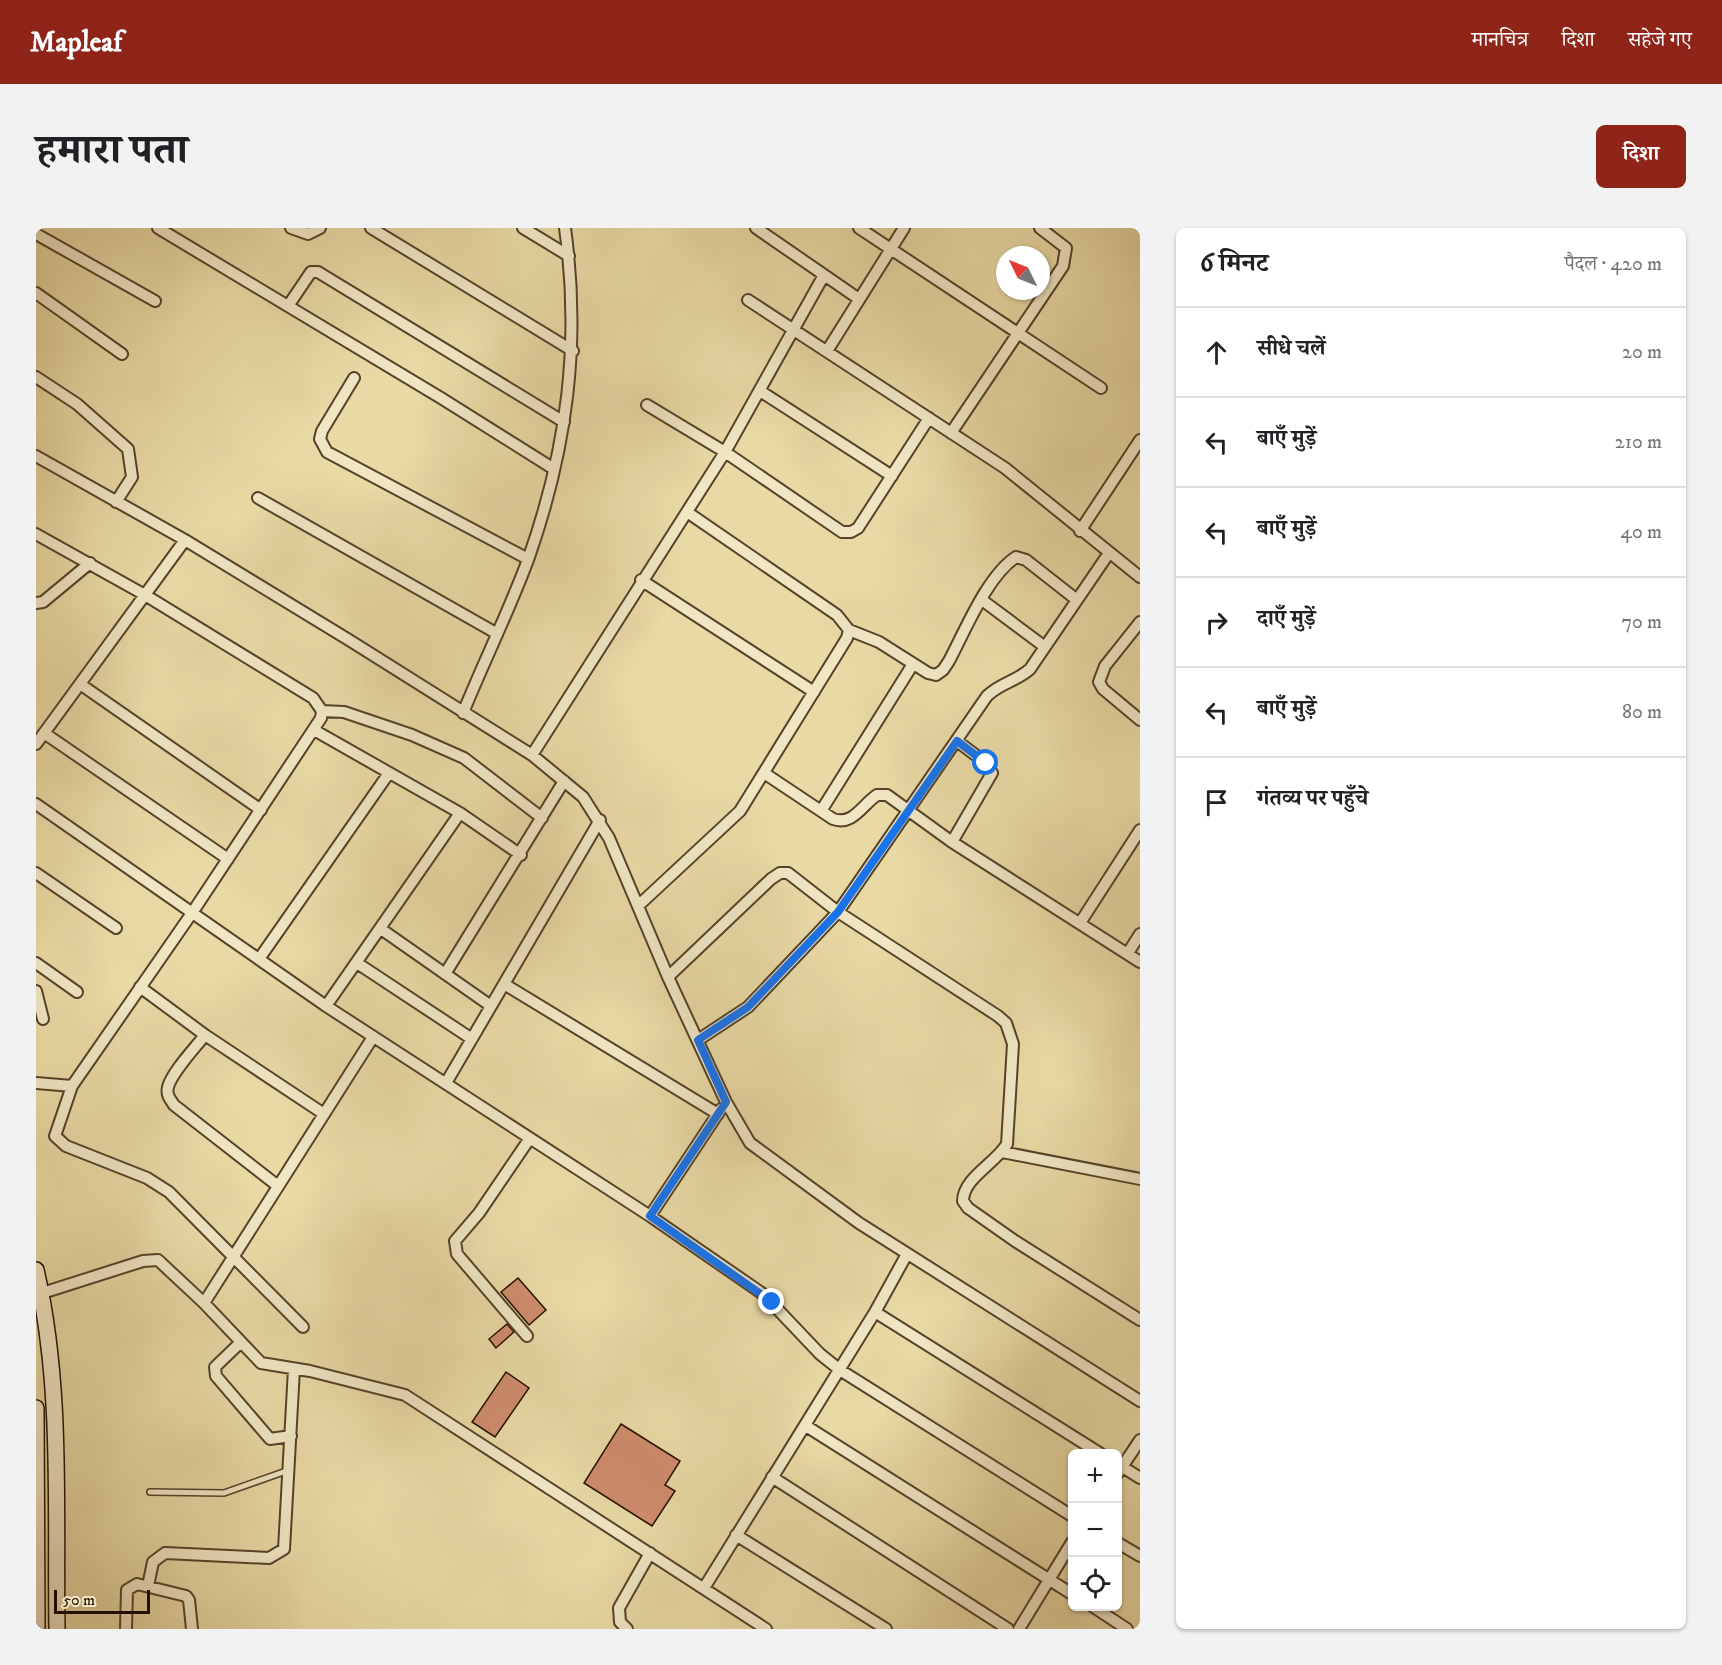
<!DOCTYPE html>
<html lang="hi">
<head>
<meta charset="utf-8">
<style>
	body { margin:0; font-family:"IM FELL DW Pica","Noto Serif Devanagari",serif; background:#f2f2f2; color:#202124 }
	.controls { position:absolute; right:18px; bottom:18px; display:grid; overflow:hidden; border-radius:9px; box-shadow:0 2px 4px #0004 }
	.controls button { width:54px; height:54px; display:grid; place-items:center; padding:0; border:0; border-bottom:2px solid #e0e0e0; background:#fff; color:#202124; font:30px sans-serif }
	.compass { position:absolute; left:960px; top:18px; width:54px; height:54px; border-radius:50%; background:#fff; box-shadow:0 2px 4px #0004; rotate:313deg }
	.scale { position:absolute; left:18px; bottom:15px; width:96px; box-sizing:border-box; padding-left:6px; border:3px solid #251000; border-top:0; font-size:16px; line-height:21px; white-space:nowrap; color:#251000; -webkit-text-stroke:4px #f0e6c4; paint-order:stroke }
	.stop { position:absolute; width:18px; height:18px; margin:-14px; border:4px solid #1a73e8; border-radius:50%; background:#fff }
	.stop.end { background:#1a73e8; border-color:#fff; box-shadow:0 2px 6px #0008 }
	.list { margin:0; padding:0; list-style:none }
	h2 { display:flex; justify-content:space-between; align-items:center; height:78px; margin:0; padding:0 24px; font-size:26px }
	h2 small { font-size:20px; font-weight:400; color:#757577 }
	.list li { display:grid; grid-template-columns:39px 1fr auto; gap:18px; align-items:center; box-sizing:border-box; height:90px; padding:0 24px; border-top:2px solid #e0e0e0 }
	.list b { display:block; font-size:22px; white-space:nowrap }
	.list em { font-size:20px; font-style:normal; color:#757577 }
	.icon { flex:none; width:33px; height:33px; fill:none; stroke:currentColor; stroke-width:2; stroke-linecap:round; stroke-linejoin:round }
	.map { position:relative; flex:none; width:1104px; height:1401px; overflow:hidden; border-radius:9px }
	header { display:flex; align-items:center; gap:36px; box-sizing:border-box; height:84px; padding:0 30px; background:#8f2418; color:#fff }
	header strong { font-size:28px }
	nav { display:flex; gap:33px; margin-inline-start:auto; font-size:21px }
	.intro { display:flex; align-items:center; justify-content:space-between; box-sizing:border-box; height:144px; padding:0 36px }
	h1 { margin:0; font-size:42px }
	.button { padding:15px 27px; border-radius:9px; background:#8f2418; color:#fff; font-size:21px; font-weight:700 }
	main { display:flex; gap:36px; padding:0 36px }
	aside { flex:1; background:#fff; border-radius:9px; box-shadow:0 2px 4px #0004 }
	.map>svg:first-child { display:block }
	.building { fill:#cf8d6d; stroke:#251000; stroke-width:1.5 }
	.lines { fill:none; stroke-linecap:round; stroke-linejoin:round }
	.lane-casing { stroke:#564229; stroke-width:8 }
	.street-casing { stroke:#564229; stroke-width:14 }
	.secondary-casing { stroke:#251000; stroke-width:18 }
	.lane { stroke:#f0e6c4; stroke-width:5 }
	.street { stroke:#f0e6c4; stroke-width:10 }
	.secondary { stroke:#f0e6c4; stroke-width:15 }
	.route { stroke:#1a73e8; stroke-width:8 }
</style>
</head>
<body>
<header>
<strong>Mapleaf</strong>
<nav><a>मानचित्र</a><a>दिशा</a><a>सहेजे गए</a></nav>
</header>
<div class="intro"><h1>हमारा पता</h1><a class="button">दिशा</a></div>
<main>
<div class="map">
<svg width="1104" height="1401" viewBox="0 0 1104 1401">
	<rect width="100%" height="100%" fill="#e8d9a5"/>
	<filter id="stains"><feTurbulence type="fractalNoise" baseFrequency=".00333" numOctaves="4"/><feColorMatrix values="0 0 0 0 .2 0 0 0 0 .09 0 0 0 0 .02 0 0 0 .5 -.17"/></filter>
	<radialGradient id="worn" r=".72"><stop offset=".6" stop-color="#630" stop-opacity="0"/><stop offset="1" stop-color="#630" stop-opacity=".3"/></radialGradient>
	<!-- building -->
	<path class="building" d="M 482,1050 L 510,1082 L 493,1097 L 465,1064 Z
		M 471,1096 L 478,1104 L 460,1120 L 453,1111 Z
		M 470,1144 L 493,1160 L 459,1209 L 436,1194 Z
		M 585,1196 L 644,1233 L 629,1257 L 639,1263 L 616,1298 L 548,1255 Z"/>
	<g class="lines">
		<defs>
			<path id="lane" d="M 114,1264 L 188,1265 L 253,1242"/>
			<path id="street" d="M 122,0 L 405,170 L 518,241
				M 255,0 L 272,6 L 284,0
				M 335,0 L 537,123
				M 487,0 L 533,28
				M 720,0 L 823,71
				M 823,0 L 1065,160
				M 2,7 L 119,73
				M 0,65 L 86,126
				M 712,72 L 969,240 L 1104,349
				M 252,78 L 275,44 L 282,44 L 528,194
				M 791,123 L 868,0
				M 0,149 L 41,176 L 92,221 L 96,249 L 80,274
				M 318,150 L 286,203 L 284,211 L 291,224 L 492,331
				M 724,163 L 856,248
				M 611,177 L 689,224 L 806,304 L 815,304 L 822,300 L 893,190
				M 915,205 L 1027,38 L 1030,20 L 1004,0
				M 0,228 L 149,312 L 313,412 L 496,527 L 547,569 L 573,610 L 632,749 L 690,874 L 714,915 L 823,995 L 1104,1173
				M 222,270 L 460,405
				M 1044,303 L 1104,212
				M 0,306 L 109,367 L 277,470 L 286,483 L 285,490 L 156,685 L 36,858 L 19,908 L 30,918 L 111,950 L 133,964 L 267,1099
				M 605,352 L 778,464
				M 946,372 L 1009,419
				M 0,375 L 7,374 L 54,335
				M 1104,394 L 1069,438 L 1063,454 L 1067,461 L 1104,492
				M 813,402 L 843,414 L 892,445 L 900,447 L 907,442 L 913,433 C 929,403 951,348 980,329 L 990,332 L 1041,372
				M 44,456 L 225,582
				M 286,483 L 308,484 L 376,507 L 428,530 L 506,590
				M 427,485 C 448,433 474,381 493,329 C 531,220 545,115 529,0
				M 278,502 L 424,585 L 485,627
				M 8,505 L 192,631
				M 0,516 L 149,312
				M 496,527 L 689,224 L 788,47
				M 728,545 L 797,591 C 817,598 826,577 841,567 L 851,567 L 916,614 L 1104,734
				M 0,576 L 290,778 L 614,988 L 727,1066 L 784,1126 L 804,1142 L 1036,1288
				M 785,583 L 877,436
				M 916,614 L 956,545 L 950,535 L 921,513
				M 0,645 L 80,700
				M 603,677 L 704,583 L 811,410 L 813,402 L 801,387 L 651,284
				M 1044,695 L 1104,602
				M 345,701 L 455,778
				M 1092,725 L 1104,706
				M 223,731 L 353,545
				M 0,735 L 41,764
				M 321,735 L 436,811
				M 409,746 L 528,553
				M 632,749 L 735,651 L 744,645 L 752,645 L 802,684 L 962,788 L 970,795 L 977,816 L 971,916 C 960,935 927,950 927,973 L 932,980 L 979,1013 L 1104,1092
				M 468,756 L 682,886
				M 104,759 L 169,807 L 288,886
				M 0,763 L 7,791
				M 290,778 L 424,585
				M 169,807 C 159,820 136,844 132,859 C 130,867 134,871 138,877 L 242,958
				M 662,812 L 712,779 L 802,684 L 951,468 C 964,455 981,453 994,441 L 1073,325
				M 0,855 L 36,858
				M 410,855 L 564,592
				M 966,924 L 1104,951
				M 614,988 L 685,881
				M 0,1067 L 107,1033 L 122,1032 L 168,1075 L 225,1135 L 274,1143 L 369,1167 L 730,1401
				M 168,1075 L 337,809
				M 839,1084 L 1065,1226
				M 491,1108 L 421,1026 L 419,1013 L 443,985 L 494,910
				M 204,1115 L 179,1139 L 180,1148 L 234,1211 L 255,1208
				M 770,1198 L 1036,1366
				M 1082,1236 L 1104,1250
				M 1082,1245 L 1104,1212
				M 736,1249 L 972,1401
				M 700,1307 L 850,1401
				M 1082,1315 L 1104,1328
				M 112,1358 L 117,1334 L 129,1325 L 233,1330 L 248,1321 L 258,1141
				M 668,1360 L 839,1084 L 871,1026
				M 1056,1378 L 1091,1401
				M 90,1401 L 91,1362 L 101,1356 L 150,1368 L 153,1372 L 156,1401
				M 591,1401 L 584,1394 L 583,1380 L 614,1325
				M 983,1401 L 1036,1314"/>
			<path id="secondary" d="M 0,1042 C 27,1159 19,1282 21,1401
				M 0,1180 L 1,1401"/>
		</defs>
		<!-- lane casing -->
		<use href="#lane" class="lane-casing"/>
		<!-- street casing -->
		<use href="#street" class="street-casing"/>
		<!-- secondary casing -->
		<use href="#secondary" class="secondary-casing"/>
		<!-- lane -->
		<use href="#lane" class="lane"/>
		<!-- street -->
		<use href="#street" class="street"/>
		<!-- secondary -->
		<use href="#secondary" class="secondary"/>
	</g>
	<g class="lines">
		<!-- route -->
		<path class="route" d="M 736,1074 L 614,988 L 690,874 L 662,812 L 712,779 L 802,684 L 921,513 L 950,535"/>
	</g>
	<rect width="100%" height="100%" filter="url(#stains)"/>
	<rect width="100%" height="100%" fill="url(#worn)"/>
</svg>
<div class="controls">
<button>+</button>
<button>−</button>
<button><svg class="icon" aria-label="locate" viewBox="0 0 24 24"><circle cx="12" cy="12" r="6"/><path d="M12 2v4M12 18v4M2 12h4M18 12h4"/></svg></button>
</div>
<svg class="compass" viewBox="-18 -18 36 36"><path d="M0-13l5 13h-10z" fill="#e53935"/><path d="M0 13l5-13h-10z" fill="#757577"/></svg>
<div class="scale">50 m</div>
<div class="stop" style="left:950px;top:535px"></div>
<div class="stop end" style="left:736px;top:1074px"></div>
</div>
<aside>
<h2>6 मिनट<small>पैदल · 420 m</small></h2>
<ul class="list">
<li><svg class="icon" aria-label="ahead" viewBox="0 0 24 24"><path d="M12 20V5M6 11l6-6 6 6"/></svg><div><b>सीधे चलें</b></div><em>20 m</em></li>
<li><svg class="icon" aria-label="left" viewBox="0 0 24 24"><path d="M17 20v-9H6M10 6l-5 5 5 5"/></svg><div><b>बाएँ मुड़ें</b></div><em>210 m</em></li>
<li><svg class="icon" aria-label="left" viewBox="0 0 24 24"><path d="M17 20v-9H6M10 6l-5 5 5 5"/></svg><div><b>बाएँ मुड़ें</b></div><em>40 m</em></li>
<li><svg class="icon" aria-label="right" viewBox="0 0 24 24"><path d="M7 20v-9h11M14 6l5 5-5 5"/></svg><div><b>दाएँ मुड़ें</b></div><em>70 m</em></li>
<li><svg class="icon" aria-label="left" viewBox="0 0 24 24"><path d="M17 20v-9H6M10 6l-5 5 5 5"/></svg><div><b>बाएँ मुड़ें</b></div><em>80 m</em></li>
<li><svg class="icon" aria-label="arrive" viewBox="0 0 24 24"><path d="M6 21V4h12l-3 4 3 4H6"/></svg><div><b>गंतव्य पर पहुँचे</b></div></li>
</ul>
</aside>
</main>
</body>
</html>
